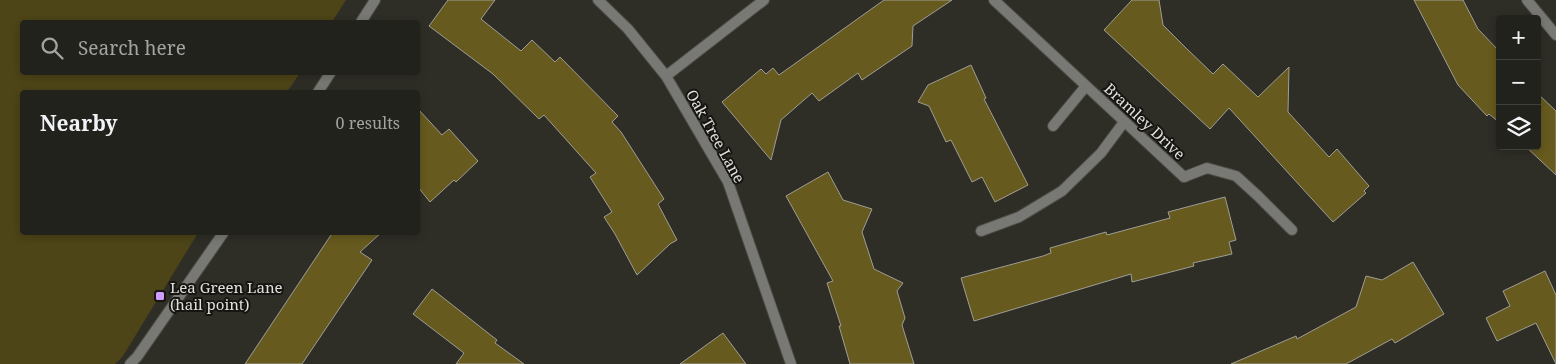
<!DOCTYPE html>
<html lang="en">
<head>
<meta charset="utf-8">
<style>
	body { margin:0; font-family:"Noto Serif",serif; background:#2e2f29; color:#f1f3f6 }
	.controls { position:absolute; right:15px; top:15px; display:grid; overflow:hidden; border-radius:5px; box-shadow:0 2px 8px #0003 }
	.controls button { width:45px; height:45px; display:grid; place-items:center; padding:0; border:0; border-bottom:1px solid #3f3f3b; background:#22221c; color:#f1f3f6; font:25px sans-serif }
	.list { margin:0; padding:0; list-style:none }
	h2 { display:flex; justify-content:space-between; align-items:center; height:65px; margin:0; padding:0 20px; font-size:21px }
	h2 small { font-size:16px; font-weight:400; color:#a2a4a3 }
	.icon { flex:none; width:28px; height:28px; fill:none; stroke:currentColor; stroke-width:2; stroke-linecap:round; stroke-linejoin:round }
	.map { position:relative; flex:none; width:1556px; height:364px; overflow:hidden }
	.search { position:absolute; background:#22221c; box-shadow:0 2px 8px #0003; left:20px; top:20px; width:400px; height:55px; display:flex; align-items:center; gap:12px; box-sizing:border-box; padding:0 18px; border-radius:5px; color:#a2a4a3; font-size:19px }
	.panel { position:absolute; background:#22221c; box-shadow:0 2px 8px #0003; left:20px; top:90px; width:400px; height:145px; border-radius:5px }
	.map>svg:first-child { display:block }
	.green { fill:#4d4417 }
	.building { fill:#665a1e; stroke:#9f9e96 }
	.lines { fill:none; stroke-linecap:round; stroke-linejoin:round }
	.service-casing { stroke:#4b4a43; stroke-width:12 }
	.minor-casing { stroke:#4b4a43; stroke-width:12 }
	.tertiary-casing { stroke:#4b4a43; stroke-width:12 }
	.service { stroke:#787874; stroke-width:10 }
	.minor { stroke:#787874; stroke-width:10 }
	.tertiary { stroke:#787874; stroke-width:10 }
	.poi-dot { fill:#d09dff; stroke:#161512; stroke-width:2 }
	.labels { text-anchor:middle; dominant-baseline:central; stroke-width:4; stroke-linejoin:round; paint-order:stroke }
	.street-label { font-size:15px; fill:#e1e0dc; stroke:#161512 }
	.poi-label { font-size:15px; fill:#e1e0dc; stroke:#161512; text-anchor:start }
</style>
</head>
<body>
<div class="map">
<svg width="1556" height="364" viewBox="0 0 1556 364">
	<rect width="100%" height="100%" fill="#2e2d26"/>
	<!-- green -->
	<path class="green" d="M 0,0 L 346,0 L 332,22 L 22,22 L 22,72 L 300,73 L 287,92 L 22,92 L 22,232 L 198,233 L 123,356 L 115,364 L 0,364 Z"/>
	<!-- building -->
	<path class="building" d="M 448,0 L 495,0 L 481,19 L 521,51 L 532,40 L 555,62 L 560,57 L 618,116 L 612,122 L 621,132 L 664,199 L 658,204 L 677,240 L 670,244 L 637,275 L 615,234 L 604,217 L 612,212 L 590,177 L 596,173 L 544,115 L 539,119 L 493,74 L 429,26 Z
		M 884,0 L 952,0 L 913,26 L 912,46 L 862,80 L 858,73 L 819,101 L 812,93 L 781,120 L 771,160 L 722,102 L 761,69 L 766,74 L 773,68 L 779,75 Z
		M 1132,0 L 1159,0 L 1163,25 L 1187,49 L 1213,74 L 1223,64 L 1258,97 L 1289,67 L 1288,112 L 1329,157 L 1337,149 L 1369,186 L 1364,191 L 1366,193 L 1333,222 L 1229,108 L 1210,129 L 1104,30 Z
		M 1414,0 L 1463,0 L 1478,29 L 1500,52 L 1500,123 L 1489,114 L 1487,116 L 1458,85 Z
		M 971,65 L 986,98 L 984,99 L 1028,185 L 995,202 L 982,177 L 972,182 L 951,140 L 946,142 L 929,106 L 918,102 L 928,85 Z
		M 1537,93 L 1556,111 L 1556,175 L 1525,146 L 1537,146 Z
		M 418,109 L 442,135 L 449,129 L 478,161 L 456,182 L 454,180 L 430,202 L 418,187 Z
		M 828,172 L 843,200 L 872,209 L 862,232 L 874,269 L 903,283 L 897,291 L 905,318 L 902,325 L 914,364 L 850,364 L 839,326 L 841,326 L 827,283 L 833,281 L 786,196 Z
		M 1225,197 L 1236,240 L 1229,242 L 1232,254 L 1193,263 L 1194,266 L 1132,282 L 1131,274 L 974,321 L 961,278 L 1043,256 L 1051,253 L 1050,248 L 1106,232 L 1107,235 L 1170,218 L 1168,212 Z
		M 333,232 L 382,232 L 360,252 L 372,260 L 302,364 L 245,364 Z
		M 1413,262 L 1444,314 L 1395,343 L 1392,339 L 1346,364 L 1231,364 L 1296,336 L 1297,339 L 1356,307 L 1366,276 L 1382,280 Z
		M 1545,271 L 1556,295 L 1556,364 L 1536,323 L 1497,341 L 1486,318 L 1510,306 L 1503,291 Z
		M 432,289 L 497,340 L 495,343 L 524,364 L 456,364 L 464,353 L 413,314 Z
		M 723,333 L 746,364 L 680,364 Z"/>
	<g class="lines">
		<defs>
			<path id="service" d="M 1184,177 L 1207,168 L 1236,176 L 1258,196 L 1292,230
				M 981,231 L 1019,217 L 1062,191 L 1101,153 L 1124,122"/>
			<path id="minor" d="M 598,0 L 628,29 L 666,76 L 728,182 L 791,364
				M 994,0 L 1184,177
				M 1527,0 L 1556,35
				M 666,76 L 764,0
				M 1053,126 L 1086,86"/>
			<path id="tertiary" d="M 361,22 L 375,0
				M 318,92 L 331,72
				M 130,364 L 137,357 L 224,232"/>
		</defs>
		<!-- service casing -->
		<use href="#service" class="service-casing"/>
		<!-- minor casing -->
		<use href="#minor" class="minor-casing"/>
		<!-- tertiary casing -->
		<use href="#tertiary" class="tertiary-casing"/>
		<!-- service -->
		<use href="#service" class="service"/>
		<!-- minor -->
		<use href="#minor" class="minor"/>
		<!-- tertiary -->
		<use href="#tertiary" class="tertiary"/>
	</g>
	<!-- markers -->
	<rect class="poi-dot" x="155" y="291" width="10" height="10" rx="2.5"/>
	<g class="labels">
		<!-- street labels -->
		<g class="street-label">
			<text transform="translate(1145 121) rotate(43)">Bramley Drive</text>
			<text transform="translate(716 136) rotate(61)">Oak Tree Lane</text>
		</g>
		<!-- poi labels -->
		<g class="poi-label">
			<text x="170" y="287">Lea Green Lane<tspan x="170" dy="17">(hail point)</tspan></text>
		</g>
	</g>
</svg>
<div class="controls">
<button>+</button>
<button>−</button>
<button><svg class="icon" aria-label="layers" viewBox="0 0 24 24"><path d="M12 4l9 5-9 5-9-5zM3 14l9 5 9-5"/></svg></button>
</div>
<div class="search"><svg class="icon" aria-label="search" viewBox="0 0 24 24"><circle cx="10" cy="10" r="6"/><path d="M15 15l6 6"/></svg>Search here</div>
<section class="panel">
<h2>Nearby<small>0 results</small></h2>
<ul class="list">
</ul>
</section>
</div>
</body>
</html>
